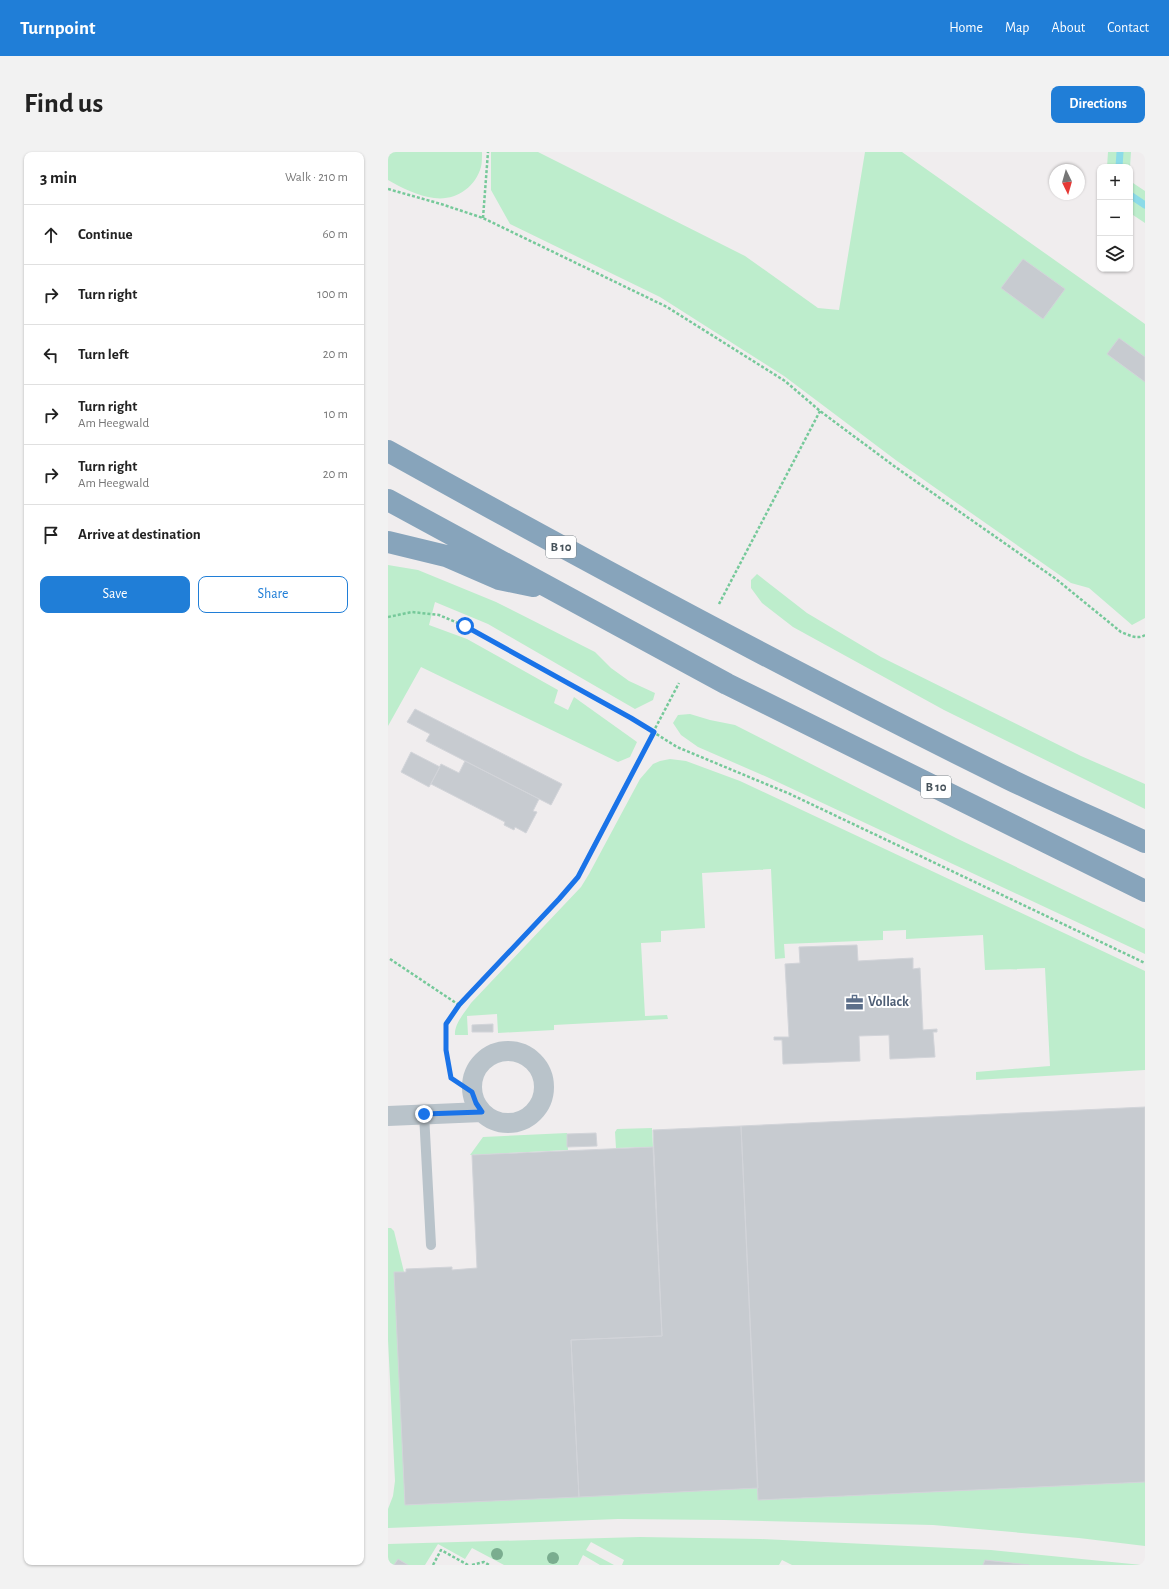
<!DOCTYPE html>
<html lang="en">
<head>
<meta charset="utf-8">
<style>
	body { margin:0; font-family:"Alegreya Sans",sans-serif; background:#f2f2f2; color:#222 }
	.controls { position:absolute; right:12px; top:12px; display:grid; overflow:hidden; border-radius:8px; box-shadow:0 1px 3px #0004 }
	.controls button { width:36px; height:36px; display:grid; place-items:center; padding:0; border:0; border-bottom:1px solid #e0e0e0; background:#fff; color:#222; font:20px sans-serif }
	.compass { position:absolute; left:661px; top:12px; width:36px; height:36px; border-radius:50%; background:#fff; box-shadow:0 1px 3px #0004; rotate:175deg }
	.stop { position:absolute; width:12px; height:12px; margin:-9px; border:3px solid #1a73e8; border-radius:50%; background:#fff }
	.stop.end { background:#1a73e8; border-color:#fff; box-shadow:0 1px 4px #0008 }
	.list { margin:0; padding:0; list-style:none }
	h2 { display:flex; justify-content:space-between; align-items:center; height:52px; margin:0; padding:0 16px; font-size:17px }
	h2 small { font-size:13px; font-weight:400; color:#767676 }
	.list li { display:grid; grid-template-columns:26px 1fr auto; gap:12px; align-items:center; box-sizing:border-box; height:60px; padding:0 16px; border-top:1px solid #e0e0e0 }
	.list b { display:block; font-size:15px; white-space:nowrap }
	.list p { margin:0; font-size:13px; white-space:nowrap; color:#767676 }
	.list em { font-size:13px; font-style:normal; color:#767676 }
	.actions { display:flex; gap:8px; padding:12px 16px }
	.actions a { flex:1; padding:9px 0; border:1px solid #207ed7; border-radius:8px; text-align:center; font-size:14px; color:#207ed7 }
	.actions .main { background:#207ed7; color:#fff }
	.icon { flex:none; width:22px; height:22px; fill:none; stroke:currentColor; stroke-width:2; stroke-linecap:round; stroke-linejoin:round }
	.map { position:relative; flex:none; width:757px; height:1413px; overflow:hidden; border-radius:8px }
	header { display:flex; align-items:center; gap:24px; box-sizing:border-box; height:56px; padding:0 20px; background:#207ed7; color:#fff }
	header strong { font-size:19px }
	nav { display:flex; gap:22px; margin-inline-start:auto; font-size:14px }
	.intro { display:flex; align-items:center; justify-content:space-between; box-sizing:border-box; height:96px; padding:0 24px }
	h1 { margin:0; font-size:28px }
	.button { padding:10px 18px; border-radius:8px; background:#207ed7; color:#fff; font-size:14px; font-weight:700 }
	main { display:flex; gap:24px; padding:0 24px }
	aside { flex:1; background:#fff; border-radius:8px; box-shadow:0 1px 3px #0004 }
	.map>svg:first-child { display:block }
	.green { fill:#bdedcc }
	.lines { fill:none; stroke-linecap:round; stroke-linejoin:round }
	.stream { stroke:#8bdbe8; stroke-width:7 }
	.building { fill:#c7cbd0; stroke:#d2d4d9 }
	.path { stroke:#76c99a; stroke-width:2.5; stroke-dasharray:3 2; stroke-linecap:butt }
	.lane { stroke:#b9c3ca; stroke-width:10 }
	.street { stroke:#b9c3ca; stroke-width:20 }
	.highway { stroke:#87a4bb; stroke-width:22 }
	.tree { fill:#7aad8f }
	.route { stroke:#1a73e8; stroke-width:5 }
	.labels { text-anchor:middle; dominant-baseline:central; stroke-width:4; stroke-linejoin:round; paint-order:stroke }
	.shield { fill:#fff; stroke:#7e868c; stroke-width:1 }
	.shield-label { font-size:13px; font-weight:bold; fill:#46525a }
	.service-label { font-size:14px; font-weight:bold; fill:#4e5e75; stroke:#fff; text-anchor:start }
</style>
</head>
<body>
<header>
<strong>Turnpoint</strong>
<nav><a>Home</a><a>Map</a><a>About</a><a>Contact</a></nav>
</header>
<div class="intro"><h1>Find us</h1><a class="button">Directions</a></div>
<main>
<aside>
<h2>3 min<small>Walk · 210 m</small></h2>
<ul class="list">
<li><svg class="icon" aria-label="ahead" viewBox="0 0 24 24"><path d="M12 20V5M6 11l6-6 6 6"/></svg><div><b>Continue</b></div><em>60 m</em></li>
<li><svg class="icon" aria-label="right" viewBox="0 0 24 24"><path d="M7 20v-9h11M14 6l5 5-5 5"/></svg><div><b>Turn right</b></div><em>100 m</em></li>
<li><svg class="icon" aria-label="left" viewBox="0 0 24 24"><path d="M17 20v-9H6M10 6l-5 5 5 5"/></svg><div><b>Turn left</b></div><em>20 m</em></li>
<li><svg class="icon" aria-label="right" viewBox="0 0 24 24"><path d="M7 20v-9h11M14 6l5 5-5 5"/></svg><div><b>Turn right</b><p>Am Heegwald</p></div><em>10 m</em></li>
<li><svg class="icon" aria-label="right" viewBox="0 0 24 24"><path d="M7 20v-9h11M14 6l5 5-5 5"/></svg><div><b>Turn right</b><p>Am Heegwald</p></div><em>20 m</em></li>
<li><svg class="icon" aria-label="arrive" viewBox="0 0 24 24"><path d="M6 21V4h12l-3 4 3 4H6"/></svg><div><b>Arrive at destination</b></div></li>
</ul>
<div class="actions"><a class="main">Save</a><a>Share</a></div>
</aside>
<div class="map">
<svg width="757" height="1413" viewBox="0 0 757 1413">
	<rect width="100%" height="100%" fill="#f0edee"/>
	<!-- green -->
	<path class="green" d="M 0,0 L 94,0 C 94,5 94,11 93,15 C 87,36 67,49 46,46 C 30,44 14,36 0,28 Z
		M 103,0 L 150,0 L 357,104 L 430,156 L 451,158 L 477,0 L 514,0 L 757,172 L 757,466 L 744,473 L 701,436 L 683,431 L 509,309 L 396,224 L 272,145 L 122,72 L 103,38 Z
		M 720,0 L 743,0 L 742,15 L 719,15 Z
		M 742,29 L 757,39 L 757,71 L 742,61 Z
		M 0,413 L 30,418 L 108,450 L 207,500 L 223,516 L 241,529 L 267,541 L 265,548 L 247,557 L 100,472 L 47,450 L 41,473 L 79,487 L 170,538 L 166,551 L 180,558 L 186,545 L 249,590 L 242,605 L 230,610 L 33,515 L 0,574 Z
		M 369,422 L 419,461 L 493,505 L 693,604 L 757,632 L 757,657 L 556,558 L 405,475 L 374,451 L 363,436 L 363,428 Z
		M 302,562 L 322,568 L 347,573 L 568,686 L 757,777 L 757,802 L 379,625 L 310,595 L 293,583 L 285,571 L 290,563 Z
		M 282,607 L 298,609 L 352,629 L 757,819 L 757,918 L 588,928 L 588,920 L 662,914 L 657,816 L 597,818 L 595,783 L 518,787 L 518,778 L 495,779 L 495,788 L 396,792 L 397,806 L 387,807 L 383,717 L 314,721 L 317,776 L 273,779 L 273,790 L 253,791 L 257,864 L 279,863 L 280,867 L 166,873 L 166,878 L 110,881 L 109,862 L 79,864 L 80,883 L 67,883 C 66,872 77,860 83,851 L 193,735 L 201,722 L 252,627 L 265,612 L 272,609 Z
		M 264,976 L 265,995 L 228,996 L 227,980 L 229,977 Z
		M 179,981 L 180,998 L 82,1003 L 95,985 Z
		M 0,1076 L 3,1076 L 6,1079 L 16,1120 L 7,1120 L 17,1353 L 370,1336 L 371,1348 L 757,1330 L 757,1394 L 691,1386 L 545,1373 L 336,1368 L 230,1367 L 0,1376 L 0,1357 L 5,1344 L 7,1329 L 0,1188 Z
		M 252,1385 L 373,1387 L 603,1398 L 754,1413 L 641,1413 L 598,1408 L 595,1413 L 404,1413 L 394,1408 L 391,1413 L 234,1413 L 236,1408 L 203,1390 L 198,1398 L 226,1413 L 212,1413 L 195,1403 L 190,1413 L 116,1413 L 84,1396 L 77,1407 L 50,1392 L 37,1413 L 20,1413 L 10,1407 L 6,1413 L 0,1413 L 0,1392 Z"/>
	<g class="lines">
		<!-- stream -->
		<path class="stream" d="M 731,15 L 732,0
			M 742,43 L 757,53"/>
	</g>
	<!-- building -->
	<path class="building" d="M 635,107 L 677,137 L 655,167 L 613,136 Z
		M 731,186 L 757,205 L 757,230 L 719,202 Z
		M 27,557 L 174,632 L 163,653 L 38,589 L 42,582 L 19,570 Z
		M 23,600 L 52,615 L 41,635 L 13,620 Z
		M 77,609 L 151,647 L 145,659 L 149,660 L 138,681 L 127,675 L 126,678 L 116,673 L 117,670 L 43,632 L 53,612 L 71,621 Z
		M 469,793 L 470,809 L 525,806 L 525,817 L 532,816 L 535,878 L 549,877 L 549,880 L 545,880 L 547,905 L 502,907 L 501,883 L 471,884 L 472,909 L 395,912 L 394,888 L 386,888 L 386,885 L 401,885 L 397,812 L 412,811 L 411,795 Z
		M 105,872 L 105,880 L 84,880 L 84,873 Z
		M 757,955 L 757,1330 L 370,1348 L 353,974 Z
		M 353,974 L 370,1336 L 191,1345 L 183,1188 L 274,1184 L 265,978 Z
		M 208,981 L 209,994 L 179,995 L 179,982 Z
		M 265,995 L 274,1184 L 183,1188 L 191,1345 L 17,1353 L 6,1120 L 18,1120 L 18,1117 L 64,1115 L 64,1118 L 89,1116 L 84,1003 Z
		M 10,1407 L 20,1413 L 6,1413 Z
		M 597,1408 L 641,1413 L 595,1413 Z"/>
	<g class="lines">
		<!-- path -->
		<path class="path" d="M 0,37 L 53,52 L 95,66 L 279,155 L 397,229 L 432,259 L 506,314 L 668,427 L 733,480 C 741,483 749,488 757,483
			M 95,66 L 100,0
			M 331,452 L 432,259
			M 0,465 L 24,460 L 51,463 L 77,474 L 243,566 L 289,595 L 402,642 L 757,811
			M 2,807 L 71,853
			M 80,937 L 63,926 L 58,898 L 58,872 L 71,853 L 171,747 L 189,725 L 291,531
			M 45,1413 L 53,1398 L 80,1413
			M 84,1413 L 96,1410 L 101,1413"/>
		<!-- lane -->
		<path class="lane" d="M 36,962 L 43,1093"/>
		<!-- street -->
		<path class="street" d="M84 935a36 36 0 1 1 72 0a36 36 0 1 1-72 0Z
			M 0,964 L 94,960"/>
		<!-- highway -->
		<path class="highway" d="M 0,299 C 205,413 411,524 621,627 C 666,649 712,669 757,690
			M 0,348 L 339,532 L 757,739
			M 0,390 L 58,404 L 111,427 L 145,434"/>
	</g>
	<!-- trees -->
	<g class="tree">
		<circle cx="109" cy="1402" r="6"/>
		<circle cx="165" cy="1406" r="6"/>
	</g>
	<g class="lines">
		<!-- route -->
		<path class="route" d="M 36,962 L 94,960 L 88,951 L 84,940 L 63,926 L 58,898 L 58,872 L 71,853 L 171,747 L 190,725 L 266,580 L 243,566 L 77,474"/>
	</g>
	<!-- icons -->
	<defs>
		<symbol id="office-bare" viewBox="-9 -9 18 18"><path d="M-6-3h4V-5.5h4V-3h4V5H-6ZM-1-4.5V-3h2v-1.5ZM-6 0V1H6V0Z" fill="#5c6f8a" stroke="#fff" stroke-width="2.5" paint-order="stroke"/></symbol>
	</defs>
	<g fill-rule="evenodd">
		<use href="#office-bare" x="454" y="838" width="25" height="25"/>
	</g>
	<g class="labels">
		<!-- shield labels -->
		<g class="shield">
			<rect x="158" y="384" width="30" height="22" rx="3"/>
			<rect x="533" y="624" width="30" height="22" rx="3"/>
		</g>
		<g class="shield-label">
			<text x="173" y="395">B 10</text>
			<text x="548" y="635">B 10</text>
		</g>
		<!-- service labels -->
		<g class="service-label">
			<text x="480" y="850">Vollack</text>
		</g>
	</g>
</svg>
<div class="controls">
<button>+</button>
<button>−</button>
<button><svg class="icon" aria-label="layers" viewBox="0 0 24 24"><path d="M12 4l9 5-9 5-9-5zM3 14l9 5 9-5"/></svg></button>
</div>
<svg class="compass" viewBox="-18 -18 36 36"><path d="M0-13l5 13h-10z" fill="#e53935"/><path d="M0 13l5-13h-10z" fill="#767676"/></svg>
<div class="stop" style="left:77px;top:474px"></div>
<div class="stop end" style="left:36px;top:962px"></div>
</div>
</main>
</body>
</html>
